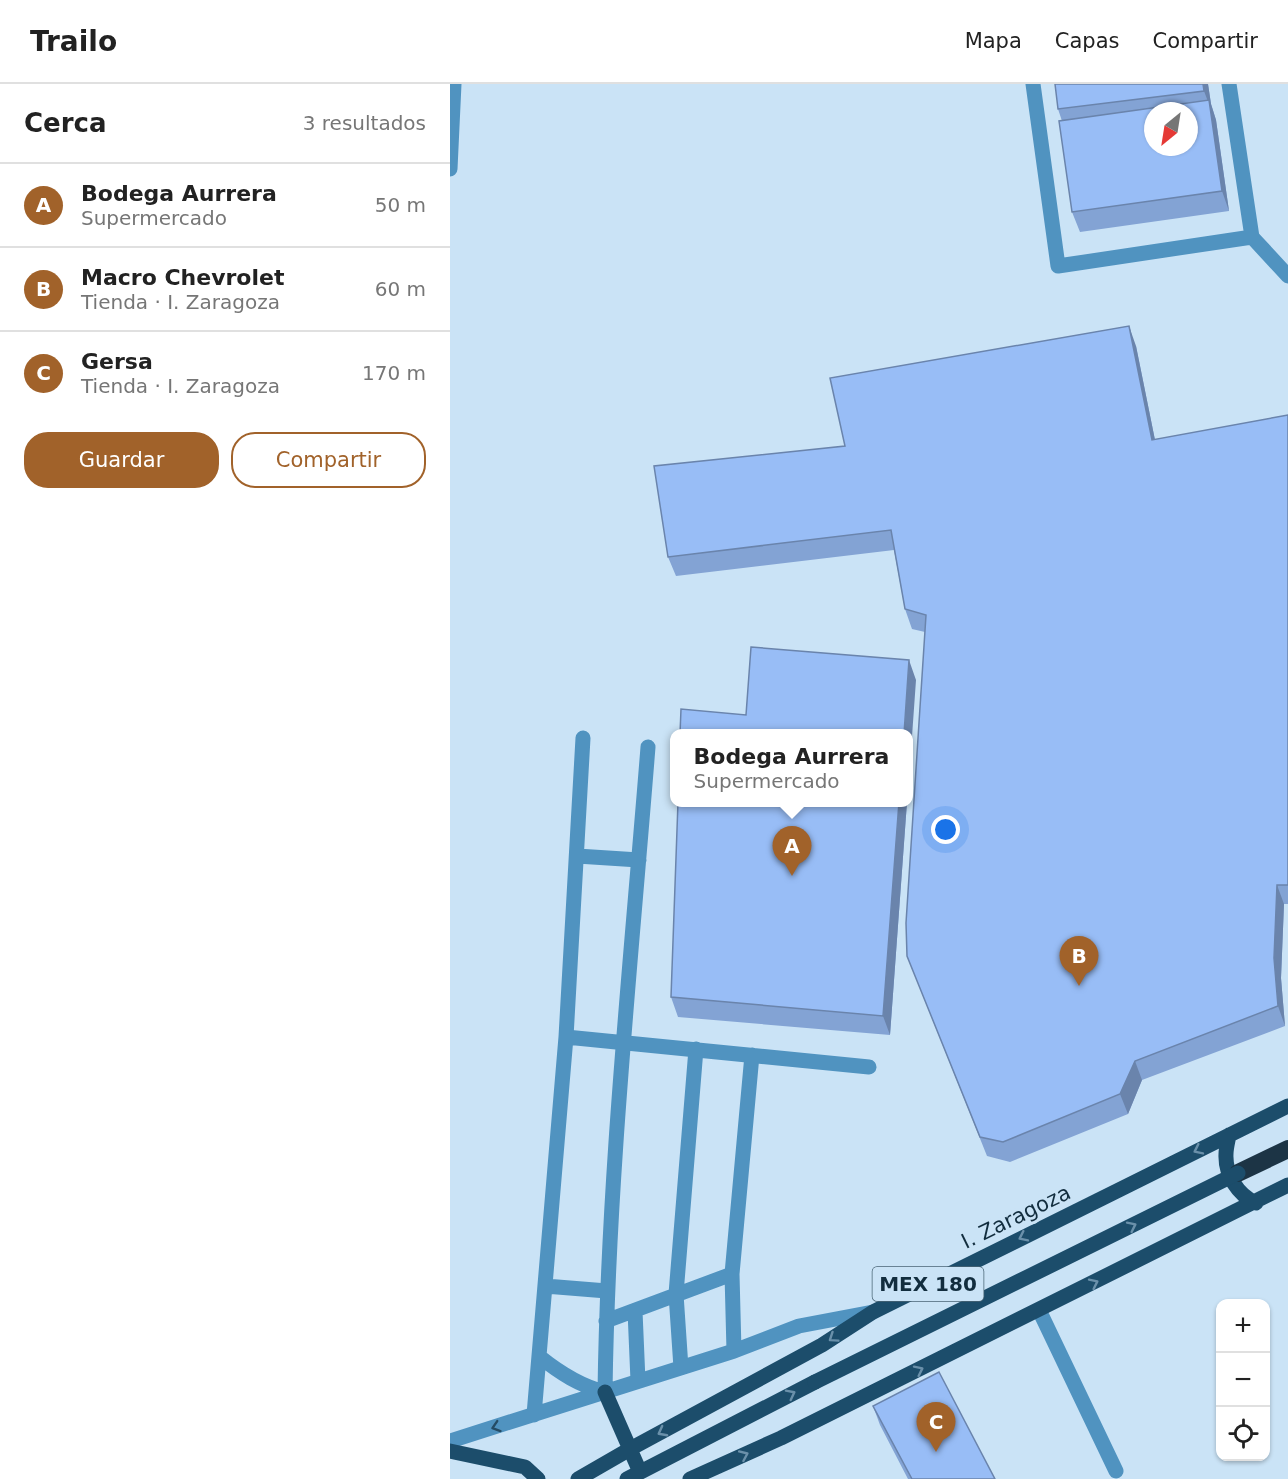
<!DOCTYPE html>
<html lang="es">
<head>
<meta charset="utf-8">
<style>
	body { margin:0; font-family:"DejaVu Sans",sans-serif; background:#f2f2f2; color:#222 }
	.controls { position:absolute; right:18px; bottom:18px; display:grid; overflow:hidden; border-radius:12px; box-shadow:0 2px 4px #0004 }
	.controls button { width:54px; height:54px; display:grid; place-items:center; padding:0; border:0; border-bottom:2px solid #e0e0e0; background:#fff; color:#222; font:30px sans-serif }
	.compass { position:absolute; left:694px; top:18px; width:54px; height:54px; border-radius:50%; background:#fff; box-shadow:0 2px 4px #0004; rotate:210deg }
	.you { position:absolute; left:496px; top:746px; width:21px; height:21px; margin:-15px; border:4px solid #fff; border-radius:50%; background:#1a73e8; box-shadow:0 0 0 9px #1a73e833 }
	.badge { display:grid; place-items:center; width:39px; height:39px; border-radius:50%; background:#a1622a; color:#fff; font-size:20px; font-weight:700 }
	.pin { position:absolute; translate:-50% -50px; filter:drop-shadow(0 2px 3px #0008) }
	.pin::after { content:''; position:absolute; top:32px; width:21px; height:18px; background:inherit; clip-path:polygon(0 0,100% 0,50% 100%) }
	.popup { position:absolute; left:220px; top:645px; width:243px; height:78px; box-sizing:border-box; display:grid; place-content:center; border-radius:12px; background:#fff; filter:drop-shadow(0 2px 4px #0005); font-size:20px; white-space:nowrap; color:#767676 }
	.popup b { font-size:22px; color:#222 }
	.popup::after { content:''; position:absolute; left:50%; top:100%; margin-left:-12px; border:12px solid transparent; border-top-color:#fff }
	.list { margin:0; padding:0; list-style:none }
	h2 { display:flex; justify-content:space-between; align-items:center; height:78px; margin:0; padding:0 24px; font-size:26px }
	h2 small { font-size:20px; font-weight:400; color:#767676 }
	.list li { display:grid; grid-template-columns:39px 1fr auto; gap:18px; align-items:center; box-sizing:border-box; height:84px; padding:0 24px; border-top:2px solid #e0e0e0 }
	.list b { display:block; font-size:22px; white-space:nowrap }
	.list p { margin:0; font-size:20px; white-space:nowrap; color:#767676 }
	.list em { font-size:20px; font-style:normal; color:#767676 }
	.actions { display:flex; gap:12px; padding:18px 24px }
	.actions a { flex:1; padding:14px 0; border:2px solid #a1622a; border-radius:24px; text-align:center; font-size:21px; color:#a1622a }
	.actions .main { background:#a1622a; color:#fff }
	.icon { flex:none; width:33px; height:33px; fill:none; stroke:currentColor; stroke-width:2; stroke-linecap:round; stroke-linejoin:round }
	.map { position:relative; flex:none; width:838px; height:1395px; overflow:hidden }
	header { display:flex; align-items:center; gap:36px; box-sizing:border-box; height:84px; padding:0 30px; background:#fff; border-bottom:2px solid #e0e0e0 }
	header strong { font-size:28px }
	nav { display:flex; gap:33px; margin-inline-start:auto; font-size:21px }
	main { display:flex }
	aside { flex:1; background:#fff }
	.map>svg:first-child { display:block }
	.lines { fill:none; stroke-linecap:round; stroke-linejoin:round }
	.minor { stroke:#5093c0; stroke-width:15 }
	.major { stroke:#1c4d6b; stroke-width:15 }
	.highway { stroke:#1c3445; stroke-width:18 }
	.major-bridge { stroke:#1c4d6b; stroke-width:15 }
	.wall { fill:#83a3d4 }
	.shaded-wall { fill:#6a84ac }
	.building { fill:#98bdf6; stroke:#6a84ac; stroke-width:1.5; fill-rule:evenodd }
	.oneway { stroke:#6a90aa }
	.oneway2 { stroke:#254c65 }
	.labels { text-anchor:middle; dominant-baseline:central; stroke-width:6; stroke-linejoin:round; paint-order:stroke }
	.shield { fill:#cae3f6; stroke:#496475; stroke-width:1.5 }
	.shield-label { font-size:20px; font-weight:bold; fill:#122d3e }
	.street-label { font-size:21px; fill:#122d3e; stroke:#cae3f6 }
</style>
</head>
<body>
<header>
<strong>Trailo</strong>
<nav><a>Mapa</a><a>Capas</a><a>Compartir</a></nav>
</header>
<main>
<aside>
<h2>Cerca<small>3 resultados</small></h2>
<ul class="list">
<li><span class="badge">A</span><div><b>Bodega Aurrera</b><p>Supermercado</p></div><em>50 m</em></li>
<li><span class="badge">B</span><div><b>Macro Chevrolet</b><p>Tienda · I. Zaragoza</p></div><em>60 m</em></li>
<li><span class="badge">C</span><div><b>Gersa</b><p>Tienda · I. Zaragoza</p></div><em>170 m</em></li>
</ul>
<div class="actions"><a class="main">Guardar</a><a>Compartir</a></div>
</aside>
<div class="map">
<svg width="838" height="1395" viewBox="0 0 838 1395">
	<rect width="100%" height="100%" fill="#cae3f6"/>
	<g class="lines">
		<!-- minor -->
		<path class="minor" d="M 583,0 L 608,182 L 802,153
			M 779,0 L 802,153 L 838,192
			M 0,85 L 4,0
			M 127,772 L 189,776
			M 116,953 L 419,983
			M 282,1190 L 284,1267
			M 95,1202 L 157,1207
			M 589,1226 L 666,1387
			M 185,1227 L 188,1297
			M 156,1237 L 282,1190 L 302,971
			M 90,1273 C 110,1289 130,1302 155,1308 C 158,1093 181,878 198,663
			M 231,1284 L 226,1210 L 246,965
			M 84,1331 L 116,953 L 133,654
			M 0,1357 L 284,1267 L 349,1242 L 423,1228"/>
		<!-- major -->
		<path class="major" d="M 779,1051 C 778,1057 776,1064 776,1070 C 775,1091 788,1111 806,1119
			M 155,1308 L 190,1388
			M 0,1367 L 75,1383 L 88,1395
			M 128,1395 L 180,1365 L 372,1261 L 423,1228 L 838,1022
			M 177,1395 L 365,1298
			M 240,1395 L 331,1354 L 838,1101"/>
		<!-- highway -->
		<path class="highway" d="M 788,1089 L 838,1065"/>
		<!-- major-bridge -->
		<path class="major-bridge" d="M 365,1298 L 788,1089"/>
	</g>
	<!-- wall -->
	<path class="wall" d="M 758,0 L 761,20 L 766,36 L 779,127 L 630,148 L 622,128 L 612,37 L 608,25 Z
		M 686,262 L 705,356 L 838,331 L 838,820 L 834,820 L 831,894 L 835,942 L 692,996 L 678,1030 L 560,1078 L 537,1072 L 457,872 L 475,548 L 462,545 L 455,525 L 444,466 L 226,492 L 218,473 L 395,362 Z
		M 457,718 L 440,951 L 228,933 L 221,913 Z
		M 423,1322 L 545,1395 L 458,1395 L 430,1341 Z"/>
	<!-- shaded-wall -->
	<path class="shaded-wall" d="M 753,0 L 758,0 L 761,20 L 766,36 L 779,127 L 772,107 L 760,23 L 754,7 Z
		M 679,242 L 686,262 L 709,376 L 702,356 Z
		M 459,576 L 466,596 L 459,695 L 459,650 L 454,650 Z
		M 449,718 L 457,718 L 440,951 L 433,932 Z
		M 827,801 L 834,820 L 831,894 L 835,942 L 828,922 L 824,874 Z
		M 685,977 L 692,996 L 678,1030 L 670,1010 Z"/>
	<!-- building -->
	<path class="building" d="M 605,0 L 753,0 L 754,7 L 608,25 Z
		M 759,16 L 772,107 L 622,128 L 609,37 ZM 703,27 L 739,27 L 739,63 L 703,63 Z
		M 679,242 L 702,356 L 838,331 L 838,801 L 827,801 L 824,874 L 828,922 L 685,977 L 670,1010 L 553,1058 L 530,1053 L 457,872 L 456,839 L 476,531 L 455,525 L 441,446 L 218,473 L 204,382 L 395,362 L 380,294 Z
		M 301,563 L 459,576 L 454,650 L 230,650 L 231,625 L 296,631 Z
		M 228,718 L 449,718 L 433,932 L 221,913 Z
		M 489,1288 L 545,1395 L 462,1395 L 423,1322 Z"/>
	<!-- one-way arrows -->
	<defs><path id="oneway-chevron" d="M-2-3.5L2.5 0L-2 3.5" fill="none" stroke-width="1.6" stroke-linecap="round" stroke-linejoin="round" transform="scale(1.5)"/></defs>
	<g class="oneway">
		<use href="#oneway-chevron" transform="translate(748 1066) rotate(154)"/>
		<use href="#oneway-chevron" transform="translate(682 1142) rotate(-26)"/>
		<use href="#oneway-chevron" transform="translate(573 1153) rotate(154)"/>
		<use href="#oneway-chevron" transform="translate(644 1199) rotate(-26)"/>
		<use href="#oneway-chevron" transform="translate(383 1254) rotate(146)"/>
		<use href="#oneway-chevron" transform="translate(469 1286) rotate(-26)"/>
		<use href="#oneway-chevron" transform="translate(341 1310) rotate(-27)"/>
		<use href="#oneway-chevron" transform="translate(212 1348) rotate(152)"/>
		<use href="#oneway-chevron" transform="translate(294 1371) rotate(-24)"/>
	</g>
	<use class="oneway2" href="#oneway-chevron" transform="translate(46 1343) rotate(162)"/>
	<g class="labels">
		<!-- shield labels -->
		<rect class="shield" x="422.5" y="1183" width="111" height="34" rx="4.5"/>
		<g class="shield-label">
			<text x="478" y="1200">MEX 180</text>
		</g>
		<!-- street labels -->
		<g class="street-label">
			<text transform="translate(566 1133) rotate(-26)">I. Zaragoza</text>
		</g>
	</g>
</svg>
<div class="controls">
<button>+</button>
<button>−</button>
<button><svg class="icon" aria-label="locate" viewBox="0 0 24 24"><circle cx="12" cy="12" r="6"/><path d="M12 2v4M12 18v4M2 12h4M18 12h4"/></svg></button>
</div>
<svg class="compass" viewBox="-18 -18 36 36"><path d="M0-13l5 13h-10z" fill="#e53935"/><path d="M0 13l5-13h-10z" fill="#767676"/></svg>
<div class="you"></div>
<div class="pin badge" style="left:342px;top:792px">A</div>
<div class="popup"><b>Bodega Aurrera</b>Supermercado</div>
<div class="pin badge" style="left:629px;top:902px">B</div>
<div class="pin badge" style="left:486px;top:1368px">C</div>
</div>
</main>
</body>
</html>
